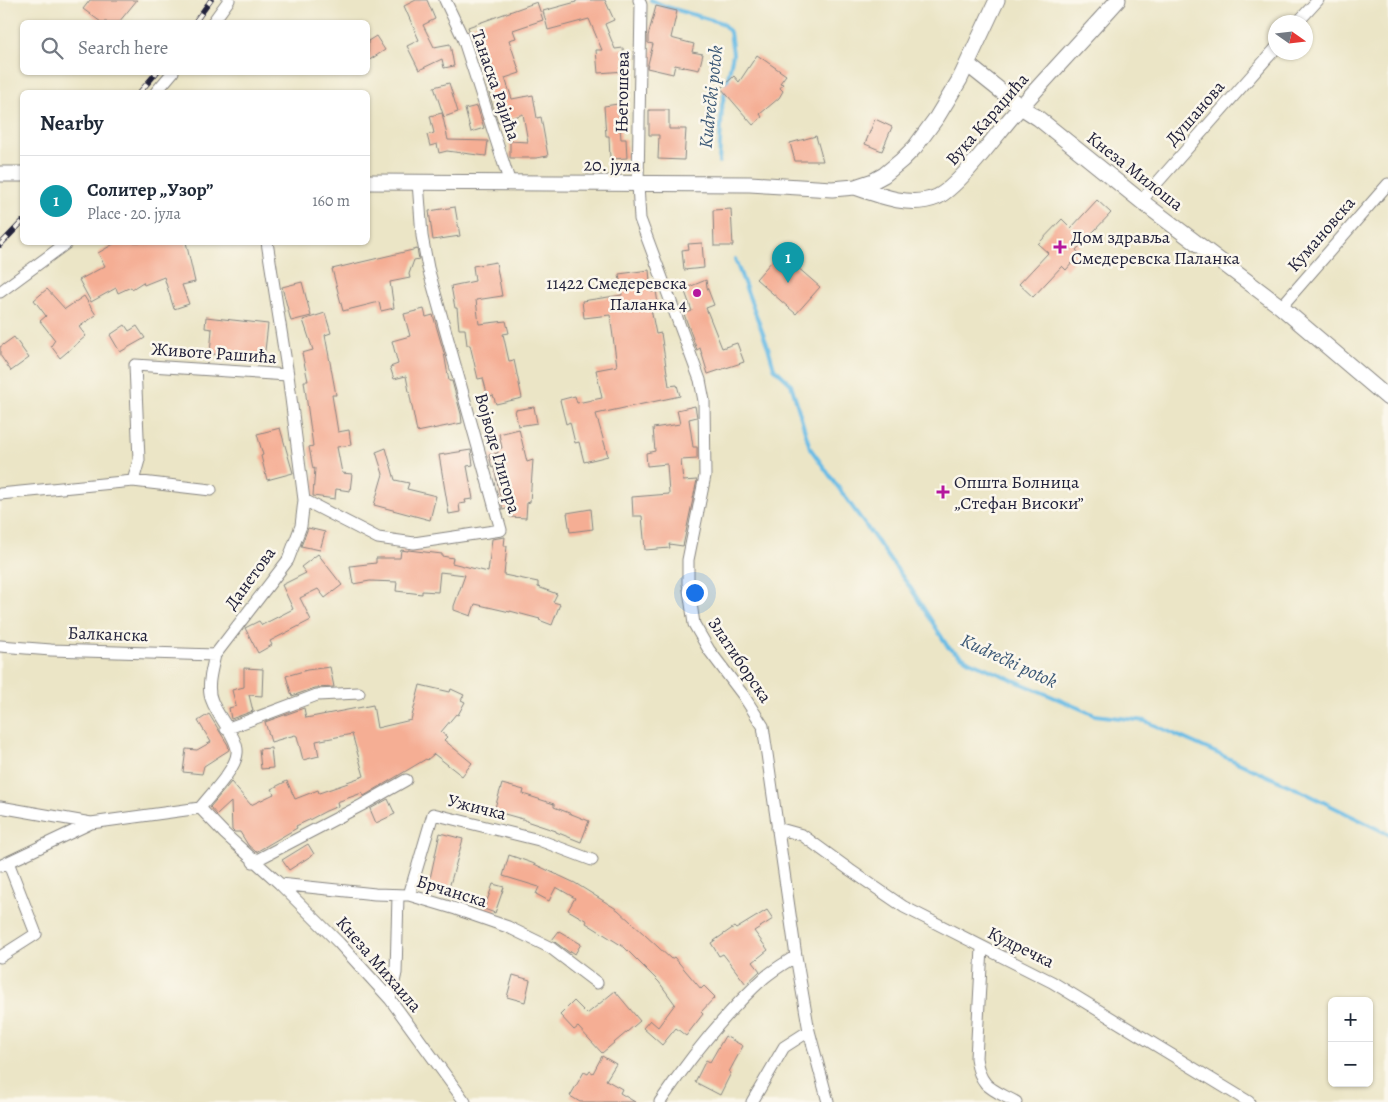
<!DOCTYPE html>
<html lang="en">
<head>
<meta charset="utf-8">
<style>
	body { margin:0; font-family:Alegreya,serif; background:#f2f2f3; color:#1f2937 }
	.controls { position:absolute; right:15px; bottom:15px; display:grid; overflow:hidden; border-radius:8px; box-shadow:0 1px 4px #0004 }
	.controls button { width:45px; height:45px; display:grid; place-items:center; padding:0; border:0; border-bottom:1px solid #e0e1e3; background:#fff; color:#1f2937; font:25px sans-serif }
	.compass { position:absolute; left:1268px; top:15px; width:45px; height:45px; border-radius:50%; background:#fff; box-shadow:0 1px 4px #0004; rotate:104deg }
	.you { position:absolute; left:694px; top:592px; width:18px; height:18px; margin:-12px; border:4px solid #fff; border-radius:50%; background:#1a73e8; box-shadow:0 0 0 8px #1a73e833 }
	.badge { display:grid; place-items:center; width:32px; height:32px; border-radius:50%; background:#ea580c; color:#fff; font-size:16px; font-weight:700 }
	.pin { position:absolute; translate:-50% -41px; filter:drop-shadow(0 1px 2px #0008) }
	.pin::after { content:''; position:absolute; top:26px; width:18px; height:15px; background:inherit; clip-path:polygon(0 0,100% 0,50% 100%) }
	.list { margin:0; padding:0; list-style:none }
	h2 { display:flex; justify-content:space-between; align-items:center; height:65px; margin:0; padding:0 20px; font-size:21px }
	h2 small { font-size:16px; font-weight:400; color:#747a83 }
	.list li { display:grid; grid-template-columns:32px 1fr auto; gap:15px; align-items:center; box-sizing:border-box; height:90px; padding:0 20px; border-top:1px solid #e0e1e3 }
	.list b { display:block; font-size:19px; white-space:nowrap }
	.list p { margin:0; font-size:16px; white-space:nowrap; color:#747a83 }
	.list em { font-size:16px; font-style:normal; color:#747a83 }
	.icon { flex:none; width:28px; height:28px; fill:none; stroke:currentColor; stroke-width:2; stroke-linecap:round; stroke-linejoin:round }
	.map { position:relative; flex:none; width:1388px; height:1102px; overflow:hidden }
	.search { position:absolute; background:#fff; box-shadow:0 1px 4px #0004; left:20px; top:20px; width:350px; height:55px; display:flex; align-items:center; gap:12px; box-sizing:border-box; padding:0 18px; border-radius:8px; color:#747a83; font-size:19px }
	.panel { position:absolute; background:#fff; box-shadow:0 1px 4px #0004; left:20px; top:90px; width:350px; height:155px; border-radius:8px }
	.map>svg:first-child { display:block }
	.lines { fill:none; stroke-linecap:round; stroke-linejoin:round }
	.stream { stroke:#6abce5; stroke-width:4 }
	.building { fill:#f5ae94 }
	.street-casing { stroke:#868480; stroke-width:13 }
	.secondary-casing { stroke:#868480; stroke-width:17 }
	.street { stroke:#fff; stroke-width:11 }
	.secondary { stroke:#fff; stroke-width:15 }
	.rail-casing { stroke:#22223b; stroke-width:5.5 }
	.rail { stroke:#fbf7ec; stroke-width:4; stroke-dasharray:11; stroke-linecap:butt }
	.poi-dot { fill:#b5179e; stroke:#fbf7ec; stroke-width:2 }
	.labels { text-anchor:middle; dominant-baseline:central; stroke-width:5; stroke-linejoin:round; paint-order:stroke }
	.street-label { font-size:18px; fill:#22223b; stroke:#fbf7ec }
	.poi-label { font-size:18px; fill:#22223b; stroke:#fbf7ec; text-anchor:start }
	.water-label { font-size:19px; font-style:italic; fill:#3b5876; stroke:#fbf7ec }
</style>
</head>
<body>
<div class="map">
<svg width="1388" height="1102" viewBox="0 0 1388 1102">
	<rect width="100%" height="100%" fill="#fbf7ec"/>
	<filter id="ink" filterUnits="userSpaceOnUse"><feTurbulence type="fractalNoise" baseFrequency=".02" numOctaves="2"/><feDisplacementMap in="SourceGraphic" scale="10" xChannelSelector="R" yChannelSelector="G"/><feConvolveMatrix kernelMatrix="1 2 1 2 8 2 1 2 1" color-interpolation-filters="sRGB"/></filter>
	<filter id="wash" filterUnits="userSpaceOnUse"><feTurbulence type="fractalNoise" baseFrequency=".0096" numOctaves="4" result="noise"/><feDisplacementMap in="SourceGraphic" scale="20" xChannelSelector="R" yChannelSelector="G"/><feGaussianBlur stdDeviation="1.12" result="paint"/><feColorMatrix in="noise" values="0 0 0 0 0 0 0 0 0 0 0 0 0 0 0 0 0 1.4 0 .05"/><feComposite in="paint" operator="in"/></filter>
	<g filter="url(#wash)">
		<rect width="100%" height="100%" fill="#ebe5c6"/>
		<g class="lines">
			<!-- stream -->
			<path class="stream" d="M 651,0 L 667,7 L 722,23 L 730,32 L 733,54 L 722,106 L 719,162
				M 735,259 L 768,347 L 774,368 L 791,384 L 810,448 L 912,590 L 948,647 L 969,661 L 1095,715 L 1145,721 L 1299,790 L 1388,834"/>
		</g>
		<g id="blocks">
			<!-- building -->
			<path class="building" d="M 90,0 L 137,0 L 119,22 L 101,22 L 83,9 Z
				M 416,0 L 427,0 L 435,19 L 423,25 L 434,47 L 450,44 L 454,66 L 444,68 L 442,59 L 419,70 L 407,46 L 419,40 L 404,6 Z
				M 576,0 L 605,0 L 614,20 L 605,24 L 615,49 L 623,48 L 625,71 L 598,73 L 596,50 L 602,50 L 589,19 L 548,30 L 543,11 L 576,2 Z
				M 537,2 L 543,20 L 513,30 L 516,38 L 509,40 L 520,73 L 505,78 L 512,99 L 533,95 L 537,118 L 541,117 L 548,156 L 536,158 L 510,158 L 510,141 L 528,142 L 523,114 L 498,123 L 489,93 L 490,93 L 468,27 Z
				M 656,6 L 677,11 L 671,38 L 694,44 L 692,52 L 703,54 L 699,70 L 675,65 L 673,74 L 647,68 L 653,44 L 648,43 L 648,36 Z
				M 376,36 L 385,50 L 368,61 L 368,41 Z
				M 757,55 L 786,75 L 780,83 L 783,84 L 780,88 L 783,91 L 779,98 L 760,114 L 762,117 L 753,125 L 721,88 L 734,76 L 739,82 Z
				M 449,83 L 458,112 L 444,117 L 434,87 Z
				M 618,104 L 621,139 L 626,139 L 627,158 L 610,159 L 609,136 L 606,136 L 604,106 Z
				M 477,106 L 484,128 L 471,132 L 465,109 Z
				M 649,110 L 669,110 L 669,129 L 686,129 L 684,160 L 658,159 L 659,135 L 649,135 Z
				M 442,113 L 448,140 L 488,141 L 486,156 L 447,151 L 439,153 L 437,144 L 430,146 L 427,135 L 434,133 L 430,116 Z
				M 875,119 L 892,127 L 882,151 L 865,144 Z
				M 816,136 L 823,161 L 795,161 L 790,143 Z
				M 1097,200 L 1111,213 L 1076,250 L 1080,254 L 1066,270 L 1062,266 L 1033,297 L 1019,284 L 1048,253 L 1038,244 L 1062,219 L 1071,228 Z
				M 455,207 L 460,236 L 433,240 L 429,211 Z
				M 731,209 L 733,246 L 714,246 L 713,210 Z
				M 117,242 L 186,242 L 195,282 L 182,285 L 189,304 L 174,309 L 164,277 L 144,285 L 143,282 L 132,289 L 131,287 L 118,293 L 116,288 L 91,302 L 79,280 L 105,266 L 98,253 Z
				M 702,243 L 704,268 L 684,270 L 682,250 L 689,249 L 688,244 Z
				M 417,249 L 419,259 L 414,260 L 409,274 L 410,278 L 390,282 L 394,308 L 381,311 L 379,302 L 343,311 L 332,269 Z
				M 780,252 L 820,287 L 796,314 L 756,279 Z
				M 496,262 L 502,296 L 476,300 L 479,324 L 506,321 L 509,333 L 503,334 L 509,361 L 514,360 L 522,398 L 496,404 L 493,395 L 488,397 L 483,378 L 478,379 L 470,345 L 467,345 L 465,329 L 459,329 L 457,308 L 455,308 L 451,286 L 475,281 L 473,266 Z
				M 649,270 L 651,292 L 656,291 L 658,303 L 650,304 L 656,334 L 661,333 L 669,386 L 677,385 L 680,396 L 596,414 L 608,456 L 584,462 L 579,442 L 575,443 L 570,422 L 566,424 L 560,400 L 575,396 L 577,403 L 602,398 L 596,370 L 617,366 L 610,315 L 584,318 L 582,301 L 622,295 L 619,274 Z
				M 706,280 L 707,287 L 714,305 L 706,308 L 722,348 L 737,343 L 744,362 L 708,374 L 700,348 L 697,350 L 684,314 L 692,311 L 684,289 Z
				M 302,282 L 311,316 L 291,321 L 282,287 Z
				M 47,289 L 65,309 L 84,296 L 96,315 L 79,327 L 86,336 L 60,358 L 51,346 L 55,340 L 40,321 L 46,316 L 34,300 Z
				M 424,309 L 426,317 L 433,315 L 444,353 L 449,381 L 452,381 L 461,414 L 462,423 L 417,432 L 406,376 L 394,379 L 390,367 L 398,364 L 392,341 L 410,336 L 404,314 Z
				M 325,313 L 331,333 L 325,335 L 336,395 L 332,395 L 338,432 L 349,430 L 351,445 L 337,447 L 342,473 L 352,474 L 350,491 L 336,489 L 335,499 L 313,496 L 315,468 L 313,469 L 309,447 L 313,446 L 304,381 L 308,381 L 302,353 L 313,350 L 303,320 Z
				M 206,317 L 268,324 L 264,360 L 230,358 L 230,355 L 210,354 L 212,329 L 205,328 Z
				M 125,325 L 129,331 L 137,326 L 145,338 L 120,352 L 110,335 Z
				M 14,337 L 29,358 L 11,371 L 0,355 L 0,347 Z
				M 695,406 L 697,417 L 689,419 L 693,447 L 697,447 L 697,459 L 681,460 L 683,481 L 697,480 L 683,546 L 669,544 L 670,548 L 645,550 L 642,516 L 633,516 L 632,497 L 669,494 L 667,464 L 647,466 L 646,453 L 655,451 L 653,428 L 680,424 L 677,410 Z
				M 534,407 L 537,423 L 518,426 L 515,410 Z
				M 280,428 L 293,473 L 267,480 L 261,456 L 263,455 L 257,434 Z
				M 519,429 L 527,462 L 533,460 L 530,502 L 527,503 L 526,518 L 510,517 L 511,507 L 503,510 L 494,467 L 492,468 L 489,455 L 498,453 L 497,449 L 502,448 L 499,434 Z
				M 386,448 L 395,480 L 409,483 L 407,489 L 436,496 L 430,520 L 374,505 L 383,474 L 376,452 Z
				M 471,450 L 473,465 L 467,466 L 473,499 L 465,500 L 466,503 L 459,504 L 460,512 L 449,514 L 439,455 Z
				M 591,509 L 593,529 L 570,532 L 567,513 Z
				M 308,528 L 325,532 L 320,550 L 301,546 Z
				M 505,537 L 504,546 L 507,546 L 504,575 L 538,582 L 538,587 L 557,594 L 553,602 L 560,604 L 552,625 L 539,620 L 540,619 L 510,611 L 510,612 L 475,604 L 471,616 L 454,610 L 454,606 L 465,575 L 440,572 L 438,592 L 422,591 L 422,594 L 396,591 L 397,582 L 370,581 L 353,584 L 350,566 L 376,563 L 376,558 L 400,558 L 401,550 L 408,551 L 408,550 L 442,554 L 442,556 L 453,558 L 452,563 L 488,572 L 492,539 Z
				M 318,554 L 342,585 L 325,598 L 318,589 L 300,598 L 311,620 L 270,641 L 272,645 L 258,653 L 245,628 L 259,621 L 262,625 L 293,609 L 282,585 L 306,573 L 301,567 Z
				M 330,667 L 334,687 L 315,688 L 292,696 L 286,676 L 307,670 Z
				M 244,668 L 263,669 L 262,696 L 249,695 L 253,711 L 231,719 L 229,708 L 236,706 L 232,690 L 244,687 Z
				M 420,685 L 450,692 L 451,689 L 464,695 L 461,700 L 465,702 L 458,715 L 456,714 L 441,732 L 447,737 L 444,740 L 472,763 L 462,776 L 434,754 L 427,760 L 426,759 L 364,796 L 362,793 L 337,802 L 338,806 L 326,811 L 309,820 L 296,826 L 297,828 L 256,852 L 248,845 L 240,832 L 234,832 L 232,830 L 231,802 L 217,815 L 210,807 L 231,782 L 251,805 L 274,794 L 271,789 L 287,781 L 295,799 L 318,790 L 319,793 L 348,783 L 347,782 L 364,776 L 352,734 L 316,741 L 319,756 L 303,760 L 297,736 L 295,735 L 271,742 L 265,722 L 304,708 L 306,718 L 373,705 L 377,728 L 411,720 Z
				M 209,714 L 228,745 L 229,750 L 204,766 L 202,774 L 183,772 L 186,749 L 197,750 L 211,742 L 198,721 Z
				M 271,748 L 273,768 L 261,769 L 259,749 Z
				M 502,784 L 524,790 L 523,794 L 554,804 L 554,807 L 589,821 L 581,842 L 556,832 L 556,831 L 526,821 L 526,820 L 494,811 Z
				M 388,799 L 395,814 L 376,823 L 370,809 Z
				M 440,833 L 463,839 L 449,888 L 429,883 Z
				M 308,844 L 314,854 L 289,870 L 282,860 Z
				M 509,855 L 532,863 L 575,883 L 618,910 L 671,959 L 674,957 L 701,989 L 704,986 L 715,997 L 701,1012 L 703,1014 L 686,1036 L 676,1028 L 662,1045 L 643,1028 L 650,1020 L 658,1027 L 675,1004 L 659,982 L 624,947 L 586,923 L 587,921 L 568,910 L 575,898 L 556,887 L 549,901 L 536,894 L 539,887 L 503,876 Z
				M 493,884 L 504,887 L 495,913 L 484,909 Z
				M 767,910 L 773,919 L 754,931 L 768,950 L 753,962 L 760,971 L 746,984 L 723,954 L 719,956 L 711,943 L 734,927 L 736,929 Z
				M 559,931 L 581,944 L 575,954 L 571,951 L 570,953 L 552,940 Z
				M 513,975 L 530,980 L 525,1002 L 507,997 Z
				M 615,991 L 640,1021 L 602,1053 L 578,1027 L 574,1030 L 560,1015 L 574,1001 L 587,1014 Z
				M 725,1036 L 743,1046 L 729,1072 L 731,1073 L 720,1095 L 695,1082 L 706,1060 L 710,1062 Z
				M 602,1056 L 616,1064 L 606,1080 L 622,1089 L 620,1093 L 635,1102 L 580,1102 L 570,1096 L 584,1072 L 588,1074 L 590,1071 L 593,1073 Z"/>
		</g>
	</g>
	<g filter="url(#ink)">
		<use href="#blocks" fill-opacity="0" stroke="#868480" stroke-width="1"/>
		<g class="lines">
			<defs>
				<path id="street" d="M 445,0 L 463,38 L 510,183
					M 639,0 L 641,5 L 638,184 L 640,219 L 700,380 L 704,401 L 705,476 L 688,560 L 688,583 L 694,624 L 709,650 L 743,695 L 763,726 L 796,956 L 809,1031 L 828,1102
					M 213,22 L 229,0
					M 1298,22 L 1318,0
					M 156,92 L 173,72
					M 1141,201 L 1276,48
					M 0,292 L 68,242
					M 1281,307 L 1388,184
					M 133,481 L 139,460 L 135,365 L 288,375
					M 0,494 L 133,481 L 211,490
					M 304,500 L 378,538 L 414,543 L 501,530 L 428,268 L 422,236 L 418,182
					M 0,646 L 51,650 L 215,655
					M 226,729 L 317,695 L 359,693
					M 0,807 L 91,823
					M 200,808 C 210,795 236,769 237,753 C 239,739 217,716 212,701 C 206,688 212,669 215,655 L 288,560 L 301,526 L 304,500 L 288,375 L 267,242
					M 200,808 L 225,834 L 280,884 L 339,943 L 390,999 L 465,1102
					M 777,828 L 802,835 L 850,870 L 904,907 L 1052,982 L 1249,1102
					M 253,862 L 362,805 L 406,780
					M 0,866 L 91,823 L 200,808
					M 280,884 L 375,894 L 409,895 L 456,909 L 508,927 L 551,948 L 597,983
					M 409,895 L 433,814 L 539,840 L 592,860
					M 982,948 L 976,1058 C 980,1088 992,1089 1016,1102
					M 0,957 L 36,934 L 8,862
					M 390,999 L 396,973 L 398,895
					M 660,1102 C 690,1058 724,1014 764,978 C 773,970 785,963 796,956
					M 752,1102 L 784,1047 L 809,1031"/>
				<path id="secondary" d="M 967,64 L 1021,107 L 1038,118 L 1141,201 L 1281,307 L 1388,398
					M 0,174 L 22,174
					M 368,182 L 750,184 L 832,189 L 855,187 L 873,181 L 884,175 L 902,160 L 915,147 L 937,117 L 960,79 L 997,0
					M 855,187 C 880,196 911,208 937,197 C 958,187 994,138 1010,119 C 1045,79 1082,40 1118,0"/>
			</defs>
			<!-- street casing -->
			<use href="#street" class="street-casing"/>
			<!-- secondary casing -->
			<use href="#secondary" class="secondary-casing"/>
			<!-- street -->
			<use href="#street" class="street"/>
			<!-- secondary -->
			<use href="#secondary" class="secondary"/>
			<defs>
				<path id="rail" d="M 195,22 L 211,0
					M 140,92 L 157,72
					M 0,245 L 22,222"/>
			</defs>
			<!-- rail casing -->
			<use href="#rail" class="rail-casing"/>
			<!-- rail -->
			<use href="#rail" class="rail"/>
		</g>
	</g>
	<!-- markers -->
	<g class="poi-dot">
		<path d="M1057.5 239.5h5v5h5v5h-5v5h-5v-5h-5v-5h5z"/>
		<circle cx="697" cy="293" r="5"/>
		<path d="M940.5 484.5h5v5h5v5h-5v5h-5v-5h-5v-5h5z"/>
	</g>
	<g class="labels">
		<!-- street labels -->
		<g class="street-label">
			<text transform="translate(496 85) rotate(71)">Танаска Рајића</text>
			<text transform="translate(622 92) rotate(-89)">Његошева</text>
			<text transform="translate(1195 113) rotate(-49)">Душанова</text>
			<text transform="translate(987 119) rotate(-49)">Вука Караџића</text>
			<text transform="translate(612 165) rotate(1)">20. јула</text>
			<text transform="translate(1135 171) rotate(38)">Кнеза Милоша</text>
			<text transform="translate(1321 234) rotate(-49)">Кумановска</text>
			<text transform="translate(214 353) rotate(4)">Животе Рашића</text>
			<text transform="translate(498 453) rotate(74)">Војводе Глигора</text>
			<text transform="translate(250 578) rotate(-54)">Данетова</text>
			<text transform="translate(108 634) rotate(2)">Балканска</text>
			<text transform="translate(740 660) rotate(56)">Златиборска</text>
			<text transform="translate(477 807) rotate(14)">Ужичка</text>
			<text transform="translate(452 891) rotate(17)">Брчанска</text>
			<text transform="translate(1021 947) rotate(26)">Кудречка</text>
			<text transform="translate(379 964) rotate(49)">Кнеза Михаила</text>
		</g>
		<!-- poi labels -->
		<g class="poi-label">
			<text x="1071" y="237">Дом здравља<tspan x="1071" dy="21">Смедеревска Паланка</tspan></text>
			<text x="687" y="283" text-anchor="end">11422 Смедеревска<tspan x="687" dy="21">Паланка 4</tspan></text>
			<text x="954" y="482">Општа Болница<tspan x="954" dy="21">„Стефан Високи”</tspan></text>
		</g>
		<!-- water labels -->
		<g class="water-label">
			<text transform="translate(711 97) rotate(-84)">Kudrečki potok</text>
			<text transform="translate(1009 661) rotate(25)">Kudrečki potok</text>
		</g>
	</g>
</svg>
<div class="controls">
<button>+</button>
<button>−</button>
</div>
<svg class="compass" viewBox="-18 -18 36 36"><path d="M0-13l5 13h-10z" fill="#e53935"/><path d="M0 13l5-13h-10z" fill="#747a83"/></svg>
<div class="you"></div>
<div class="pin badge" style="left:788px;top:283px;background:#0f9aa8">1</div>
<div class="search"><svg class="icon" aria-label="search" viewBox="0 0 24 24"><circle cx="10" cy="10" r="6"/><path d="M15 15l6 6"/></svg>Search here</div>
<section class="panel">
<h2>Nearby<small></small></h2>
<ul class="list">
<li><span class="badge" style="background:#0f9aa8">1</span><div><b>Солитер „Узор”</b><p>Place · 20. јула</p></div><em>160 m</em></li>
</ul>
</section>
</div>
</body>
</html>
